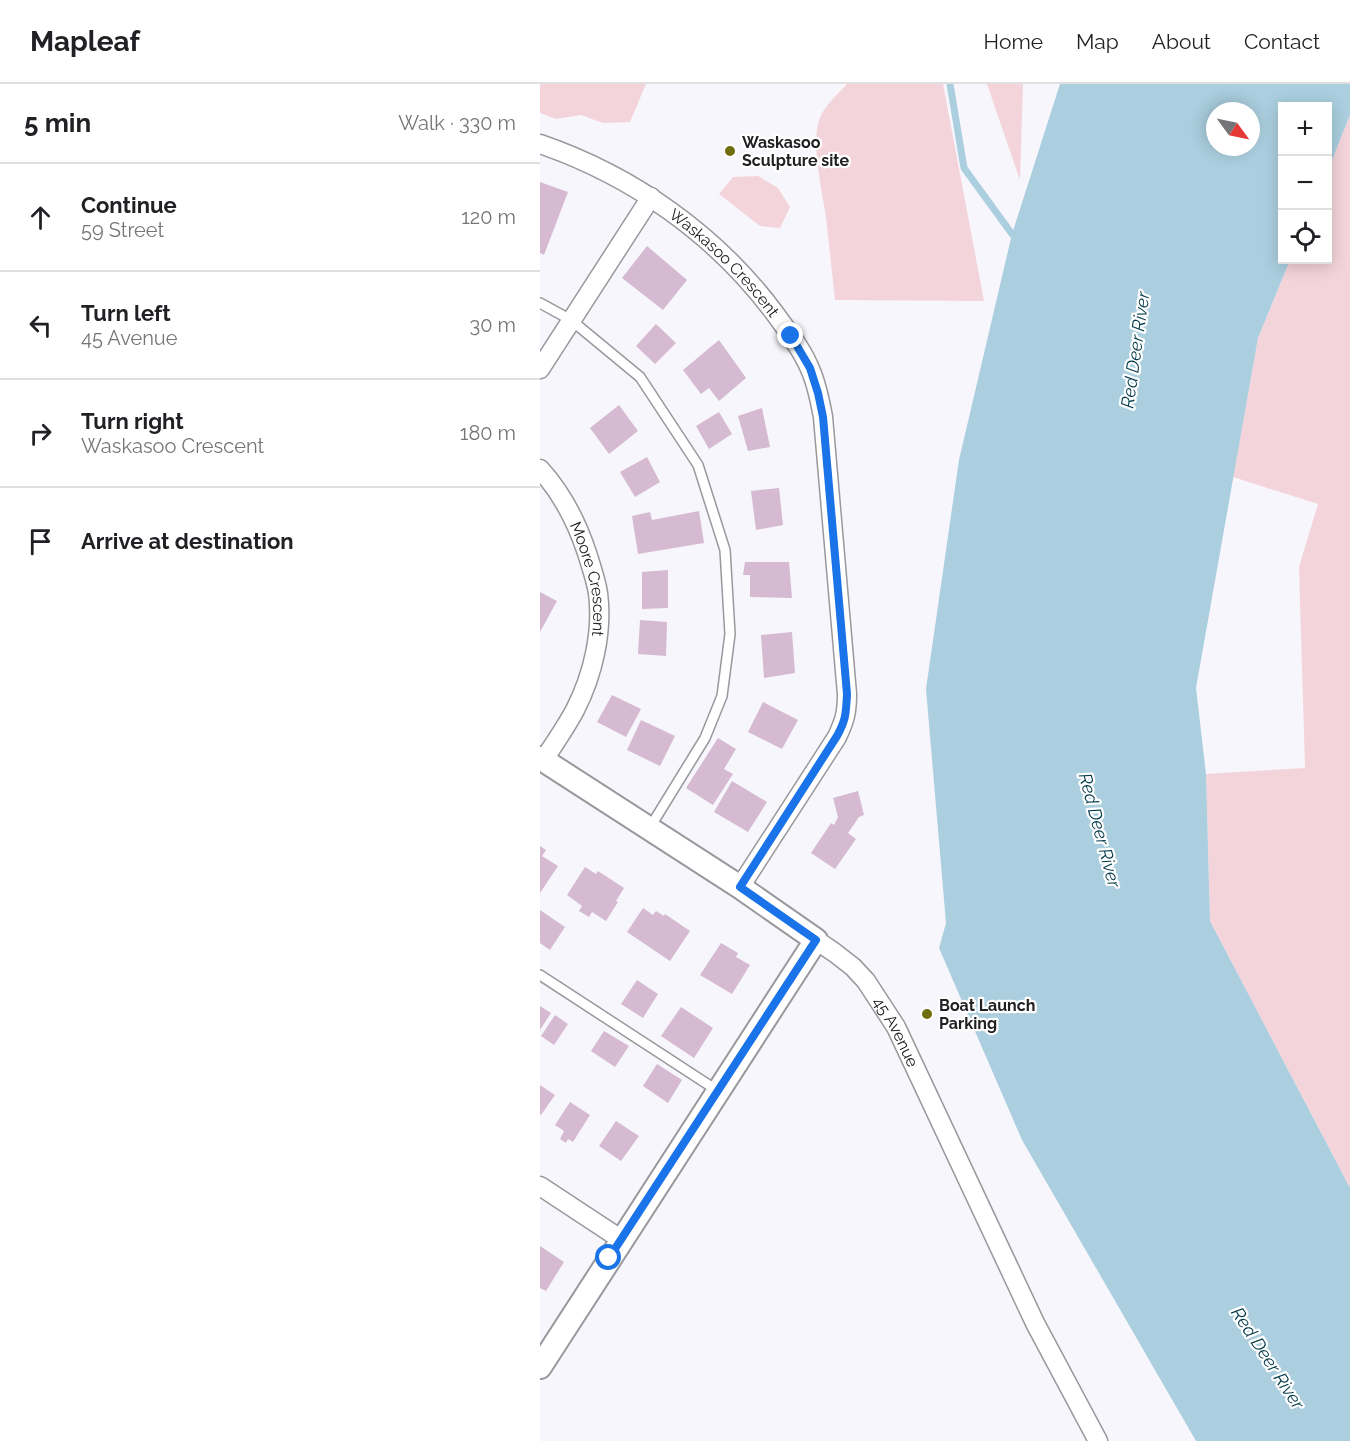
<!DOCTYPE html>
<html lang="en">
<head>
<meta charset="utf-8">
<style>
	body { margin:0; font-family:Raleway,sans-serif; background:#f6f6f6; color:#202124 }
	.controls { position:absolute; right:18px; top:18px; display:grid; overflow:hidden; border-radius:0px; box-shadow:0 3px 15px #0003 }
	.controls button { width:54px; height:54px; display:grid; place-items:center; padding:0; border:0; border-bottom:2px solid #e0e0e0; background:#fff; color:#202124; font:30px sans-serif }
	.compass { position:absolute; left:666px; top:18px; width:54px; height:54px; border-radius:50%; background:#fff; box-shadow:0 3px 15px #0003; rotate:123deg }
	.stop { position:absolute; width:18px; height:18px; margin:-14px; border:4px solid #1a73e8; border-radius:50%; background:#fff }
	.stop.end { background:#1a73e8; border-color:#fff; box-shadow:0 2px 6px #0008 }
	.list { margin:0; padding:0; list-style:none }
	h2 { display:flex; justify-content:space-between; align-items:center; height:78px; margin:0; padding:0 24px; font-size:26px }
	h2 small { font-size:20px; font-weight:400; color:#757577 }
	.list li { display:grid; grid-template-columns:39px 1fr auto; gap:18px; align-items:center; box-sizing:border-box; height:108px; padding:0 24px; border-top:2px solid #e0e0e0 }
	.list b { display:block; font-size:22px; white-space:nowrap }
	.list p { margin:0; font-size:20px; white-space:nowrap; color:#757577 }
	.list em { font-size:20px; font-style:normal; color:#757577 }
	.icon { flex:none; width:33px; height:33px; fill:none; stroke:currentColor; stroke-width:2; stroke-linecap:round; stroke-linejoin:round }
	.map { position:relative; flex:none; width:810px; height:1357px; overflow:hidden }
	header { display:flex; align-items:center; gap:36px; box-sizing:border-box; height:84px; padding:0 30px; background:#fff; border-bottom:2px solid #e0e0e0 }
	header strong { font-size:28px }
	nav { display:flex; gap:33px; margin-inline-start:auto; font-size:21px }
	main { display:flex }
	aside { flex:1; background:#fff }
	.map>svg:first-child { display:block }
	.green { fill:#f4d4db }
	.water { fill:#abcfdf; fill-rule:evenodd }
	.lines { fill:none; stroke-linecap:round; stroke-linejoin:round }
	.stream { stroke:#abcfdf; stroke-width:7 }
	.building { fill:#d5bad2 }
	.service-casing { stroke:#99989d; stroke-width:12 }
	.minor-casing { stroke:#99989d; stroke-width:21 }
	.tertiary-casing { stroke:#99989d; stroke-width:26 }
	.service { stroke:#fff; stroke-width:9 }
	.minor { stroke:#fff; stroke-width:18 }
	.tertiary { stroke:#fff; stroke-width:22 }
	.route { stroke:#1a73e8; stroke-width:8 }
	.poi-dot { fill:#6f6e0e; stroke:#fff; stroke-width:2 }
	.labels { text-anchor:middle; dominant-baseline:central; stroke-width:4.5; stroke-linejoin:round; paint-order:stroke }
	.poi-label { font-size:16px; font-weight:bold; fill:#212022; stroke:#fff; text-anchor:start }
	.street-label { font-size:16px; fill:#212022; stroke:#fff }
	.water-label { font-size:18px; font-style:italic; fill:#03394a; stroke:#fff }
</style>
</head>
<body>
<header>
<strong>Mapleaf</strong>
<nav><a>Home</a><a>Map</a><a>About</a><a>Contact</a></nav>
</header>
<main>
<aside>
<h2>5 min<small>Walk · 330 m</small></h2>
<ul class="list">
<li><svg class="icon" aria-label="ahead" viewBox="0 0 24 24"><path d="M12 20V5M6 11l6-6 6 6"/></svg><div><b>Continue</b><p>59 Street</p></div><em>120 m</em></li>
<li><svg class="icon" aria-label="left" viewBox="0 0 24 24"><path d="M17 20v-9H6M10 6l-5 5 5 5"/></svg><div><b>Turn left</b><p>45 Avenue</p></div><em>30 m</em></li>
<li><svg class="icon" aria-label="right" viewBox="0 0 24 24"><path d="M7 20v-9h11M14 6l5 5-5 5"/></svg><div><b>Turn right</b><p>Waskasoo Crescent</p></div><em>180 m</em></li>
<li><svg class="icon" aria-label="arrive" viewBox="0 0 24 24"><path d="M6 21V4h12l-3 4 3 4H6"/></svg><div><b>Arrive at destination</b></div></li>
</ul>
</aside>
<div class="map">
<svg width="810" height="1357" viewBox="0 0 810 1357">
	<rect width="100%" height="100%" fill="#f7f6fc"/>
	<!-- green -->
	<path class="green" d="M 0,0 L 106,0 L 90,38 L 63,39 L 41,31 L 16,35 L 0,29 Z
		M 307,0 L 403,0 L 444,217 L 295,216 C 292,188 289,160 286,133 C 282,107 271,60 279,36 C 284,22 297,11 307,0 Z
		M 447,0 L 483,0 L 480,96 Z
		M 810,31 L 810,1104 L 670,837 L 666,690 L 765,684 L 759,483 L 778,420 L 693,393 L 718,254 L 750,176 L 788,176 L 788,86 Z
		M 218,92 L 238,104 L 250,123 L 240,144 L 220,142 L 179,110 L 193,93 Z"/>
	<!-- water -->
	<path class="water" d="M 520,0 L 810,0 L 810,31 L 788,86 L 788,22 L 742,22 L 742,176 L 750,176 L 718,254 L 656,604 L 666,690 L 670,837 L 810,1104 L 810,1357 L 656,1357 L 482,1056 L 399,864 L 406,839 L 386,605 L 419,376 L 472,150 ZM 675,27 L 711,27 L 711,63 L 675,63 Z"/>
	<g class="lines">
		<!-- stream -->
		<path class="stream" d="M 410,0 L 424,84 L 472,150 L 479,153"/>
	</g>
	<!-- building -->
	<path class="building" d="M 0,98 L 28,108 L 4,171 L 0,169 Z
		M 107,162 L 147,196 L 123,226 L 82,194 Z
		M 116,240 L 136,259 L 115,280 L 96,262 Z
		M 179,256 L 206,294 L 179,317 L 169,304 L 161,310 L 143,286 Z
		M 79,321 L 98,347 L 69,370 L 50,344 Z
		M 222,324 L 230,363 L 208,367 L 198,332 Z
		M 179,328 L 192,350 L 169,365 L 156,342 Z
		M 107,373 L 120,398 L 95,413 L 80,388 Z
		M 239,404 L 243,441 L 216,446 L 211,407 Z
		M 159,427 L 164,459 L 98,470 L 92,432 L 110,428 L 112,436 Z
		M 205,478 L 249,478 L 252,514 L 210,513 L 210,491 L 203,491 Z
		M 128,486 L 128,524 L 102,525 L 102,488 Z
		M 0,508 L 17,517 L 0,548 Z
		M 100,536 L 127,538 L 126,572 L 98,570 Z
		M 252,548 L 255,589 L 224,594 L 221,551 Z
		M 72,611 L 101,625 L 86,653 L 57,638 Z
		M 223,618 L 258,636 L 242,665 L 208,648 Z
		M 101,636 L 135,652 L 120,682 L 87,666 Z
		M 178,654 L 196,665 L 184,685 L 193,690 L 173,721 L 146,704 Z
		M 192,697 L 227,718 L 208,748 L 174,728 Z
		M 318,707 L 324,731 L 319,733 L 308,749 L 316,755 L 295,785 L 271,769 L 291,739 L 294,741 L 298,733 L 293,714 Z
		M 0,762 L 6,766 L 2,772 L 18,782 L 0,809 Z
		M 45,783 L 56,790 L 58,787 L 84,804 L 76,817 L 78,818 L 66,837 L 52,828 L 49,833 L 39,827 L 42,822 L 27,811 Z
		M 103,824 L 113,831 L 116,827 L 124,832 L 125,830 L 150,847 L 130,877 L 87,848 Z
		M 0,826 L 25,843 L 10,866 L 0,859 Z
		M 181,859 L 198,869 L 196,873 L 210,881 L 192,910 L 160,891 Z
		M 97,896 L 118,910 L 103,934 L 81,920 Z
		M 0,922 L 11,929 L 0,946 Z
		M 141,923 L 173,944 L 154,974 L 121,952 Z
		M 15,931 L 28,940 L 14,961 L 1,952 Z
		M 64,947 L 89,962 L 75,983 L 51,967 Z
		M 117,980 L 142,996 L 128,1019 L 103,1002 Z
		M 0,1001 L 15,1011 L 1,1031 L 0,1030 Z
		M 30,1018 L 50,1031 L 33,1058 L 28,1055 L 26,1059 L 20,1055 L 24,1047 L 15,1041 Z
		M 76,1037 L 99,1052 L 81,1077 L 59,1062 Z
		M 0,1162 L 24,1178 L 6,1207 L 0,1204 Z"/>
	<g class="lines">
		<defs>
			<path id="service" d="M 0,219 L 31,236 L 100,293 L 158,381 L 185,466 L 190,550 L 182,612 L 165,654 L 109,745
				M 0,891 L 178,1007"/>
			<g id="minor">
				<path id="s1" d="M 0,60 C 93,92 177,151 236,231 C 248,248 262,265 270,285 C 277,300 280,317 283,333 L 307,610 C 307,628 305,636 297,653 L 200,803"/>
				<path d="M 0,285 L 111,113"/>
				<path id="s2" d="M 0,385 C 22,409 37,439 47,469 C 51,482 56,496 58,509 C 63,548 53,591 35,626 C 26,643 14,660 3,677"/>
				<path id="s3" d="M 276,856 L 295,869 L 313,883 L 326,897 L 356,943 L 495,1239 L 558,1357"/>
				<path d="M 0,1102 L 82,1156"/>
			</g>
			<path id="tertiary" d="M 0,674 L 200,803 L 276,856 L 0,1283"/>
		</defs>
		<!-- service casing -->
		<use href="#service" class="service-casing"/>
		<!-- minor casing -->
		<use href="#minor" class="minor-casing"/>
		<!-- tertiary casing -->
		<use href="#tertiary" class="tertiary-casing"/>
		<!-- service -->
		<use href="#service" class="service"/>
		<!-- minor -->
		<use href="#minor" class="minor"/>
		<!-- tertiary -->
		<use href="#tertiary" class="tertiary"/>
	</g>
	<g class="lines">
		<!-- route -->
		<path class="route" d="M 69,1174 L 276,856 L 200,803 L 297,652 C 306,636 306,629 307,610 L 283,333 L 278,309 L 270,284 L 251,252"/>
	</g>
	<!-- markers -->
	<g class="poi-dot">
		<circle cx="190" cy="67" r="6"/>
		<circle cx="387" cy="930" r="6"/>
	</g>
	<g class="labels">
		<!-- poi labels -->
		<g class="poi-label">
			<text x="202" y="58">Waskasoo<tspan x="202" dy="18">Sculpture site</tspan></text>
			<text x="399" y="921">Boat Launch<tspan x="399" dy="18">Parking</tspan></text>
		</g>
		<!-- street labels -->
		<g class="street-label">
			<text stroke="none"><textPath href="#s1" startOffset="222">Waskasoo Crescent</textPath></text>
			<text stroke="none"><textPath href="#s2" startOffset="123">Moore Crescent</textPath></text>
			<text stroke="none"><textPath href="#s3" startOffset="124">45 Avenue</textPath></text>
		</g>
		<!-- water labels -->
		<g class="water-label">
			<text transform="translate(595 266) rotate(-82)">Red Deer River</text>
			<text transform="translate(560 746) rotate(75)">Red Deer River</text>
			<text transform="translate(728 1274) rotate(57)">Red Deer River</text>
		</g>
	</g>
</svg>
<div class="controls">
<button>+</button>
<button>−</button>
<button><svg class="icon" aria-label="locate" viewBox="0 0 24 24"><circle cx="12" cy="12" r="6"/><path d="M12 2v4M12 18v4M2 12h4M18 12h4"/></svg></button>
</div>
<svg class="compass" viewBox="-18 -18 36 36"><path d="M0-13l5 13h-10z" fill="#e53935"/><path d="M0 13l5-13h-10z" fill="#757577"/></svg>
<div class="stop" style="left:69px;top:1174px"></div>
<div class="stop end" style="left:251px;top:252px"></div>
</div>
</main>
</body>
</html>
